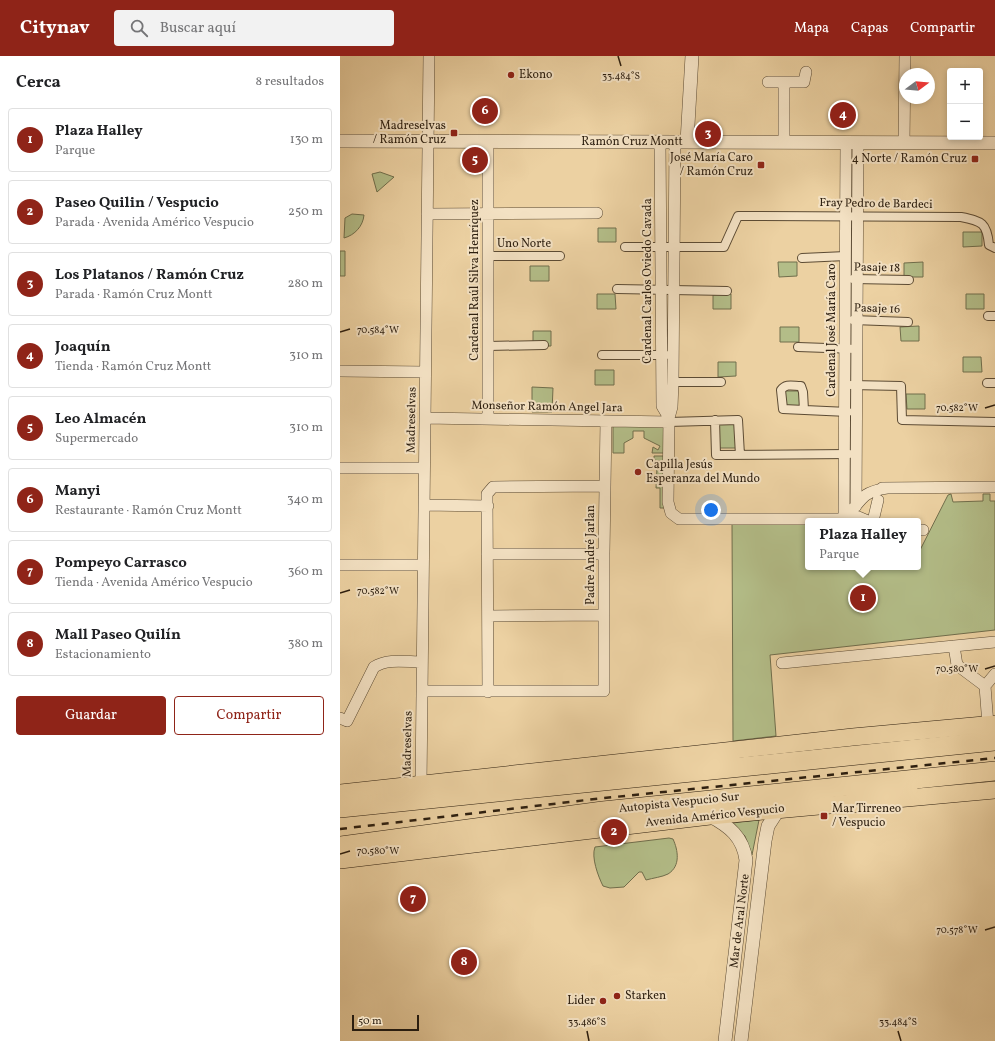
<!DOCTYPE html>
<html lang="es">
<head>
<meta charset="utf-8">
<style>
	body { margin:0; font-family:Vollkorn,serif; background:#f2f2f2; color:#202124 }
	.controls { position:absolute; right:12px; top:12px; display:grid; overflow:hidden; border-radius:4px; box-shadow:0 2px 6px #0003 }
	.controls button { width:36px; height:36px; display:grid; place-items:center; padding:0; border:0; border-bottom:1px solid #e0e0e0; background:#fff; color:#202124; font:20px sans-serif }
	.compass { position:absolute; left:559px; top:12px; width:36px; height:36px; border-radius:50%; background:#fff; box-shadow:0 2px 6px #0003; rotate:74deg }
	.scale { position:absolute; left:12px; bottom:10px; width:67px; box-sizing:border-box; padding-left:4px; border:2px solid #2c1e0f; border-top:0; font-size:11px; line-height:14px; white-space:nowrap; color:#2c1e0f; -webkit-text-stroke:3px #f3e1c3; paint-order:stroke }
	.you { position:absolute; left:371px; top:454px; width:14px; height:14px; margin:-10px; border:3px solid #fff; border-radius:50%; background:#1a73e8; box-shadow:0 0 0 6px #1a73e833 }
	.badge { display:grid; place-items:center; width:26px; height:26px; border-radius:50%; background:#8f2418; color:#fff; font-size:13px; font-weight:700 }
	.pin { position:absolute; translate:-50% -50%; border:2px solid #fff; box-shadow:0 1px 4px #0006 }
	.popup { position:absolute; left:465px; top:462px; width:116px; height:52px; box-sizing:border-box; display:grid; place-content:center; border-radius:4px; background:#fff; filter:drop-shadow(0 1px 3px #0005); font-size:13px; white-space:nowrap; color:#757577 }
	.popup b { font-size:15px; color:#202124 }
	.popup::after { content:''; position:absolute; left:50%; top:100%; margin-left:-8px; border:8px solid transparent; border-top-color:#fff }
	.list { margin:0; padding:0; list-style:none }
	h2 { display:flex; justify-content:space-between; align-items:center; height:52px; margin:0; padding:0 16px; font-size:17px }
	h2 small { font-size:13px; font-weight:400; color:#757577 }
	.list li { display:grid; grid-template-columns:26px 1fr auto; gap:12px; align-items:center; box-sizing:border-box; height:64px; margin:0 8px 8px; padding:0 8px; border:1px solid #e0e0e0; border-radius:4px }
	.list b { display:block; font-size:15px; white-space:nowrap }
	.list p { margin:0; font-size:13px; white-space:nowrap; color:#757577 }
	.list em { font-size:13px; font-style:normal; color:#757577 }
	.actions { display:flex; gap:8px; padding:12px 16px }
	.actions a { flex:1; padding:9px 0; border:1px solid #8f2418; border-radius:4px; text-align:center; font-size:14px; color:#8f2418 }
	.actions .main { background:#8f2418; color:#fff }
	.icon { flex:none; width:22px; height:22px; fill:none; stroke:currentColor; stroke-width:2; stroke-linecap:round; stroke-linejoin:round }
	.map { position:relative; flex:none; width:655px; height:985px; overflow:hidden }
	header { display:flex; align-items:center; gap:24px; box-sizing:border-box; height:56px; padding:0 20px; background:#8f2418; color:#fff }
	header strong { font-size:19px }
	nav { display:flex; gap:22px; margin-inline-start:auto; font-size:14px }
	.search { width:280px; height:36px; background:#f2f2f2; display:flex; align-items:center; gap:10px; box-sizing:border-box; padding:0 14px; border-radius:4px; color:#757577; font-size:15px }
	main { display:flex }
	aside { flex:1; background:#fff }
	.map>svg:first-child { display:block }
	.green { fill:#b3bd88; stroke:#706e4c }
	.lines { fill:none; stroke-linecap:round; stroke-linejoin:round }
	.pedestrian-casing { stroke:#5c4b34; stroke-width:10 }
	.minor-casing { stroke:#5c4b34; stroke-width:12 }
	.tertiary-casing { stroke:#5c4b34; stroke-width:14 }
	.primary-casing { stroke:#2c1e0f; stroke-width:18 }
	.motorway-casing { stroke:#2c1e0f; stroke-width:20 }
	.pedestrian { stroke:#f3e1c3; stroke-width:8 }
	.minor { stroke:#f3e1c3; stroke-width:11 }
	.tertiary { stroke:#f3e1c3; stroke-width:13 }
	.primary { stroke:#ecd1a2; stroke-width:17 }
	.motorway { stroke:#ecd1a2; stroke-width:19 }
	.rail { stroke:#2c1e0f; stroke-width:2.5; stroke-dasharray:7 7; stroke-linecap:butt }
	.ticks { fill:none; stroke:#2c1e0f; stroke-width:1.5 }
	.poi-dot { fill:#8f2418; stroke:#f3e1c3; stroke-width:1.5 }
	.labels { text-anchor:middle; dominant-baseline:central; stroke-width:4; stroke-linejoin:round; paint-order:stroke }
	.poi-label { font-size:12px; fill:#2c1e0f; stroke:#f3e1c3; text-anchor:start }
	.street-label { font-size:12px; fill:#2c1e0f; stroke:#f3e1c3 }
	.ticks-label { font-size:10px; text-anchor:middle; fill:#2c1e0f; stroke:#f3e1c3; stroke-width:4; stroke-linejoin:round; paint-order:stroke }
</style>
</head>
<body>
<header>
<strong>Citynav</strong>
<div class="search"><svg class="icon" aria-label="search" viewBox="0 0 24 24"><circle cx="10" cy="10" r="6"/><path d="M15 15l6 6"/></svg>Buscar aquí</div>
<nav><a>Mapa</a><a>Capas</a><a>Compartir</a></nav>
</header>
<main>
<aside>
<h2>Cerca<small>8 resultados</small></h2>
<ul class="list">
<li><span class="badge">1</span><div><b>Plaza Halley</b><p>Parque</p></div><em>130 m</em></li>
<li><span class="badge">2</span><div><b>Paseo Quilin / Vespucio</b><p>Parada · Avenida Américo Vespucio</p></div><em>250 m</em></li>
<li><span class="badge">3</span><div><b>Los Platanos / Ramón Cruz</b><p>Parada · Ramón Cruz Montt</p></div><em>280 m</em></li>
<li><span class="badge">4</span><div><b>Joaquín</b><p>Tienda · Ramón Cruz Montt</p></div><em>310 m</em></li>
<li><span class="badge">5</span><div><b>Leo Almacén</b><p>Supermercado</p></div><em>310 m</em></li>
<li><span class="badge">6</span><div><b>Manyi</b><p>Restaurante · Ramón Cruz Montt</p></div><em>340 m</em></li>
<li><span class="badge">7</span><div><b>Pompeyo Carrasco</b><p>Tienda · Avenida Américo Vespucio</p></div><em>360 m</em></li>
<li><span class="badge">8</span><div><b>Mall Paseo Quilín</b><p>Estacionamiento</p></div><em>380 m</em></li>
</ul>
<div class="actions"><a class="main">Guardar</a><a>Compartir</a></div>
</aside>
<div class="map">
<svg width="655" height="985" viewBox="0 0 655 985">
	<rect width="100%" height="100%" fill="#ecd1a2"/>
	<filter id="stains"><feTurbulence type="fractalNoise" baseFrequency=".005" numOctaves="4"/><feColorMatrix values="0 0 0 0 .2 0 0 0 0 .09 0 0 0 0 .02 0 0 0 .5 -.17"/></filter>
	<radialGradient id="worn" r=".72"><stop offset=".6" stop-color="#630" stop-opacity="0"/><stop offset="1" stop-color="#630" stop-opacity=".3"/></radialGradient>
	<!-- green -->
	<path class="green" d="M 40,116 L 54,121 L 37,136 L 32,118 Z
		M 12,158 L 24,159 C 23,170 15,179 4,182 L 5,162 Z
		M 258,172 L 276,172 L 276,186 L 258,186 Z
		M 623,176 L 642,176 L 642,190 L 623,191 Z
		M 0,195 L 5,195 L 5,220 L 0,220 Z
		M 438,206 L 457,206 L 457,220 L 439,221 Z
		M 583,206 L 583,221 L 564,221 L 564,207 Z
		M 190,210 L 209,210 L 209,225 L 190,225 Z
		M 257,238 L 275,238 L 276,253 L 257,253 Z
		M 391,238 L 391,253 L 373,253 L 373,239 Z
		M 626,238 L 644,238 L 644,253 L 626,253 Z
		M 579,270 L 579,285 L 561,285 L 560,271 Z
		M 440,271 L 459,271 L 459,286 L 440,286 Z
		M 193,275 L 211,275 L 211,290 L 193,290 Z
		M 623,301 L 641,301 L 642,316 L 623,316 Z
		M 378,306 L 396,306 L 396,320 L 378,321 Z
		M 255,314 L 274,314 L 274,329 L 255,329 Z
		M 192,331 L 213,332 L 212,356 L 192,356 Z
		M 441,335 L 459,335 L 460,350 L 441,350 Z
		M 566,338 L 585,338 L 585,353 L 567,353 Z
		M 378,368 L 395,368 L 396,392 L 378,392 Z
		M 273,370 L 324,370 L 324,397 L 312,397 L 313,391 L 318,394 L 320,390 L 304,382 L 304,375 L 293,375 L 293,382 L 284,387 L 284,397 L 273,397 Z
		M 314,400 L 324,400 L 324,452 L 320,452 L 320,432 L 316,432 L 317,411 L 314,411 L 314,409 L 320,409 L 320,405 L 314,404 Z
		M 611,438 L 613,446 L 643,445 L 643,438 L 650,438 L 650,445 L 655,445 L 655,574 L 430,599 L 436,680 L 393,685 L 392,468 L 468,467 L 468,511 L 578,511 L 578,498 L 608,439 Z
		M 419,764 L 412,799 L 405,780 L 392,767 Z
		M 329,782 L 333,783 C 338,794 341,810 328,818 C 322,821 313,822 306,824 L 302,816 L 299,816 L 284,831 L 270,832 L 263,830 C 258,820 251,801 255,791 Z"/>
	<g class="lines">
		<defs>
			<path id="pedestrian" d="M 285,191 L 384,191 L 398,160 L 621,161 C 642,165 647,167 649,189 L 655,192
				M 148,200 L 220,200
				M 462,202 L 506,200
				M 513,223 L 569,224
				M 277,233 L 387,235
				M 648,260 L 655,260
				M 513,264 L 568,266
				M 148,290 L 204,289
				M 458,291 L 516,293
				M 262,299 L 326,299
				M 333,326 L 381,326
				M 647,327 L 655,327
				M 511,329 L 561,330 L 562,364 L 655,366
				M 464,354 L 463,336 L 461,330 C 453,330 446,327 441,334 L 443,353 L 508,356
				M 375,364 L 376,399 L 509,398
				M 329,366 L 398,364 L 400,399"/>
			<path id="minor" d="M 428,26 L 464,26 L 466,16
				M 320,86 L 322,350 L 329,362
				M 335,86 L 333,326 L 332,351 L 329,362 L 328,446 L 331,457 L 339,463 L 500,463 C 511,459 517,446 526,439 C 533,434 541,433 548,432
				M 444,86 L 444,26
				M 564,87 L 565,0
				M 87,158 L 257,157
				M 0,315 L 85,316
				M 85,362 L 329,366
				M 148,363 L 148,86
				M 0,412 L 84,412
				M 542,432 L 655,431
				M 84,449 L 148,450
				M 516,450 L 518,87
				M 509,457 L 528,465
				M 504,462 L 506,86
				M 533,465 L 538,444
				M 578,474 L 583,474
				M 147,498 L 264,498
				M 0,509 L 83,509
				M 148,560 L 264,559
				M 614,590 L 617,609 L 645,630
				M 442,607 L 655,586
				M 82,635 L 264,635 L 264,498 L 266,365
				M 148,636 L 147,438 L 153,431 L 264,430
				M 0,662 L 7,665 L 34,611 C 48,602 66,606 82,606
				M 648,669 L 645,630 L 655,618
				M 81,729 L 89,0"/>
			<path id="tertiary" d="M 0,85 L 655,87
				M 347,86 L 352,0
				M 370,760 C 389,770 403,781 406,804 L 385,985
				M 401,985 L 425,785 L 428,770 L 439,753"/>
			<path id="primary" d="M 0,737 L 513,681 L 655,668
				M 0,804 L 370,760 L 655,734"/>
			<path id="motorway" d="M 341,701 L 389,702
				M 515,747 L 568,734
				M 0,752 L 655,685
				M 0,790 L 263,755 L 655,715"/>
		</defs>
		<!-- pedestrian casing -->
		<use href="#pedestrian" class="pedestrian-casing"/>
		<!-- minor casing -->
		<use href="#minor" class="minor-casing"/>
		<!-- tertiary casing -->
		<use href="#tertiary" class="tertiary-casing"/>
		<!-- primary casing -->
		<use href="#primary" class="primary-casing"/>
		<!-- motorway casing -->
		<use href="#motorway" class="motorway-casing"/>
		<!-- pedestrian -->
		<use href="#pedestrian" class="pedestrian"/>
		<!-- minor -->
		<use href="#minor" class="minor"/>
		<!-- tertiary -->
		<use href="#tertiary" class="tertiary"/>
		<!-- primary -->
		<use href="#primary" class="primary"/>
		<!-- motorway -->
		<use href="#motorway" class="motorway"/>
		<!-- rail -->
		<path class="rail" d="M 0,773 L 255,743 L 655,702"/>
	</g>
	<!-- ticks -->
	<path class="ticks" d="M 278,0 L 281,10M 0,276 L 10,273M 645,352 L 655,349M 0,537 L 10,534M 645,613 L 655,610M 0,798 L 10,795M 645,874 L 655,871M 247,975 L 249,985M 558,975 L 561,985"/>
	<!-- markers -->
	<g class="poi-dot">
		<circle cx="171" cy="19" r="4"/>
		<rect x="110" y="73" width="8" height="8" rx="2"/>
		<rect x="631" y="99" width="8" height="8" rx="2"/>
		<rect x="417" y="105" width="8" height="8" rx="2"/>
		<circle cx="298" cy="416" r="4"/>
		<rect x="480" y="756" width="8" height="8" rx="2"/>
		<circle cx="277" cy="940" r="4"/>
		<circle cx="263" cy="945" r="4"/>
	</g>
	<g class="labels">
		<!-- poi labels -->
		<g class="poi-label">
			<text x="179" y="19">Ekono</text>
			<text x="106" y="70" text-anchor="end">Madreselvas<tspan x="106" dy="14">/ Ramón Cruz</tspan></text>
			<text x="413" y="102" text-anchor="end">José María Caro<tspan x="413" dy="14">/ Ramón Cruz</tspan></text>
			<text x="627" y="103" text-anchor="end">4 Norte / Ramón Cruz</text>
			<text x="306" y="409">Capilla Jesús<tspan x="306" dy="14">Esperanza del Mundo</tspan></text>
			<text x="492" y="753">Mar Tirreneo<tspan x="492" dy="14">/ Vespucio</tspan></text>
			<text x="285" y="940">Starken</text>
			<text x="255" y="945" text-anchor="end">Lider</text>
		</g>
		<!-- street labels -->
		<g class="street-label">
			<text x="292" y="86">Ramón Cruz Montt</text>
			<text transform="translate(536 148) rotate(1)">Fray Pedro de Bardeci</text>
			<text x="184" y="188">Uno Norte</text>
			<text transform="translate(537 212) rotate(1)">Pasaje 18</text>
			<text transform="translate(135 224) rotate(-90)">Cardenal Raúl Silva Henríquez</text>
			<text transform="translate(308 225) rotate(-90)">Cardenal Carlos Oviedo Cavada</text>
			<text transform="translate(537 253) rotate(2)">Pasaje 16</text>
			<text transform="translate(492 274) rotate(-90)">Cardenal José María Caro</text>
			<text transform="translate(207 351) rotate(1)">Monseñor Ramón Angel Jara</text>
			<text transform="translate(72 364) rotate(-89)">Madreselvas</text>
			<text transform="translate(251 499) rotate(-90)">Padre André Jarlan</text>
			<text transform="translate(68 688) rotate(-89)">Madreselvas</text>
			<text transform="translate(339 747) rotate(-6)">Autopista Vespucio Sur</text>
			<text transform="translate(375 760) rotate(-6)">Avenida Américo Vespucio</text>
			<text transform="translate(400 865) rotate(-83)">Mar de Aral Norte</text>
		</g>
	</g>
	<g class="ticks-label">
		<text x="281" y="23">33.484°S</text>
		<text x="38" y="277">70.584°W</text>
		<text x="617" y="355">70.582°W</text>
		<text x="38" y="538">70.582°W</text>
		<text x="617" y="616">70.580°W</text>
		<text x="38" y="798">70.580°W</text>
		<text x="617" y="877">70.578°W</text>
		<text x="247" y="969">33.486°S</text>
		<text x="558" y="969">33.484°S</text>
	</g>
	<rect width="100%" height="100%" filter="url(#stains)"/>
	<rect width="100%" height="100%" fill="url(#worn)"/>
</svg>
<div class="controls">
<button>+</button>
<button>−</button>
</div>
<svg class="compass" viewBox="-18 -18 36 36"><path d="M0-13l5 13h-10z" fill="#e53935"/><path d="M0 13l5-13h-10z" fill="#757577"/></svg>
<div class="scale">50 m</div>
<div class="you"></div>
<div class="pin badge" style="left:523px;top:542px">1</div>
<div class="popup"><b>Plaza Halley</b>Parque</div>
<div class="pin badge" style="left:274px;top:776px">2</div>
<div class="pin badge" style="left:368px;top:78px">3</div>
<div class="pin badge" style="left:503px;top:59px">4</div>
<div class="pin badge" style="left:135px;top:104px">5</div>
<div class="pin badge" style="left:145px;top:55px">6</div>
<div class="pin badge" style="left:73px;top:843px">7</div>
<div class="pin badge" style="left:124px;top:906px">8</div>
</div>
</main>
</body>
</html>
